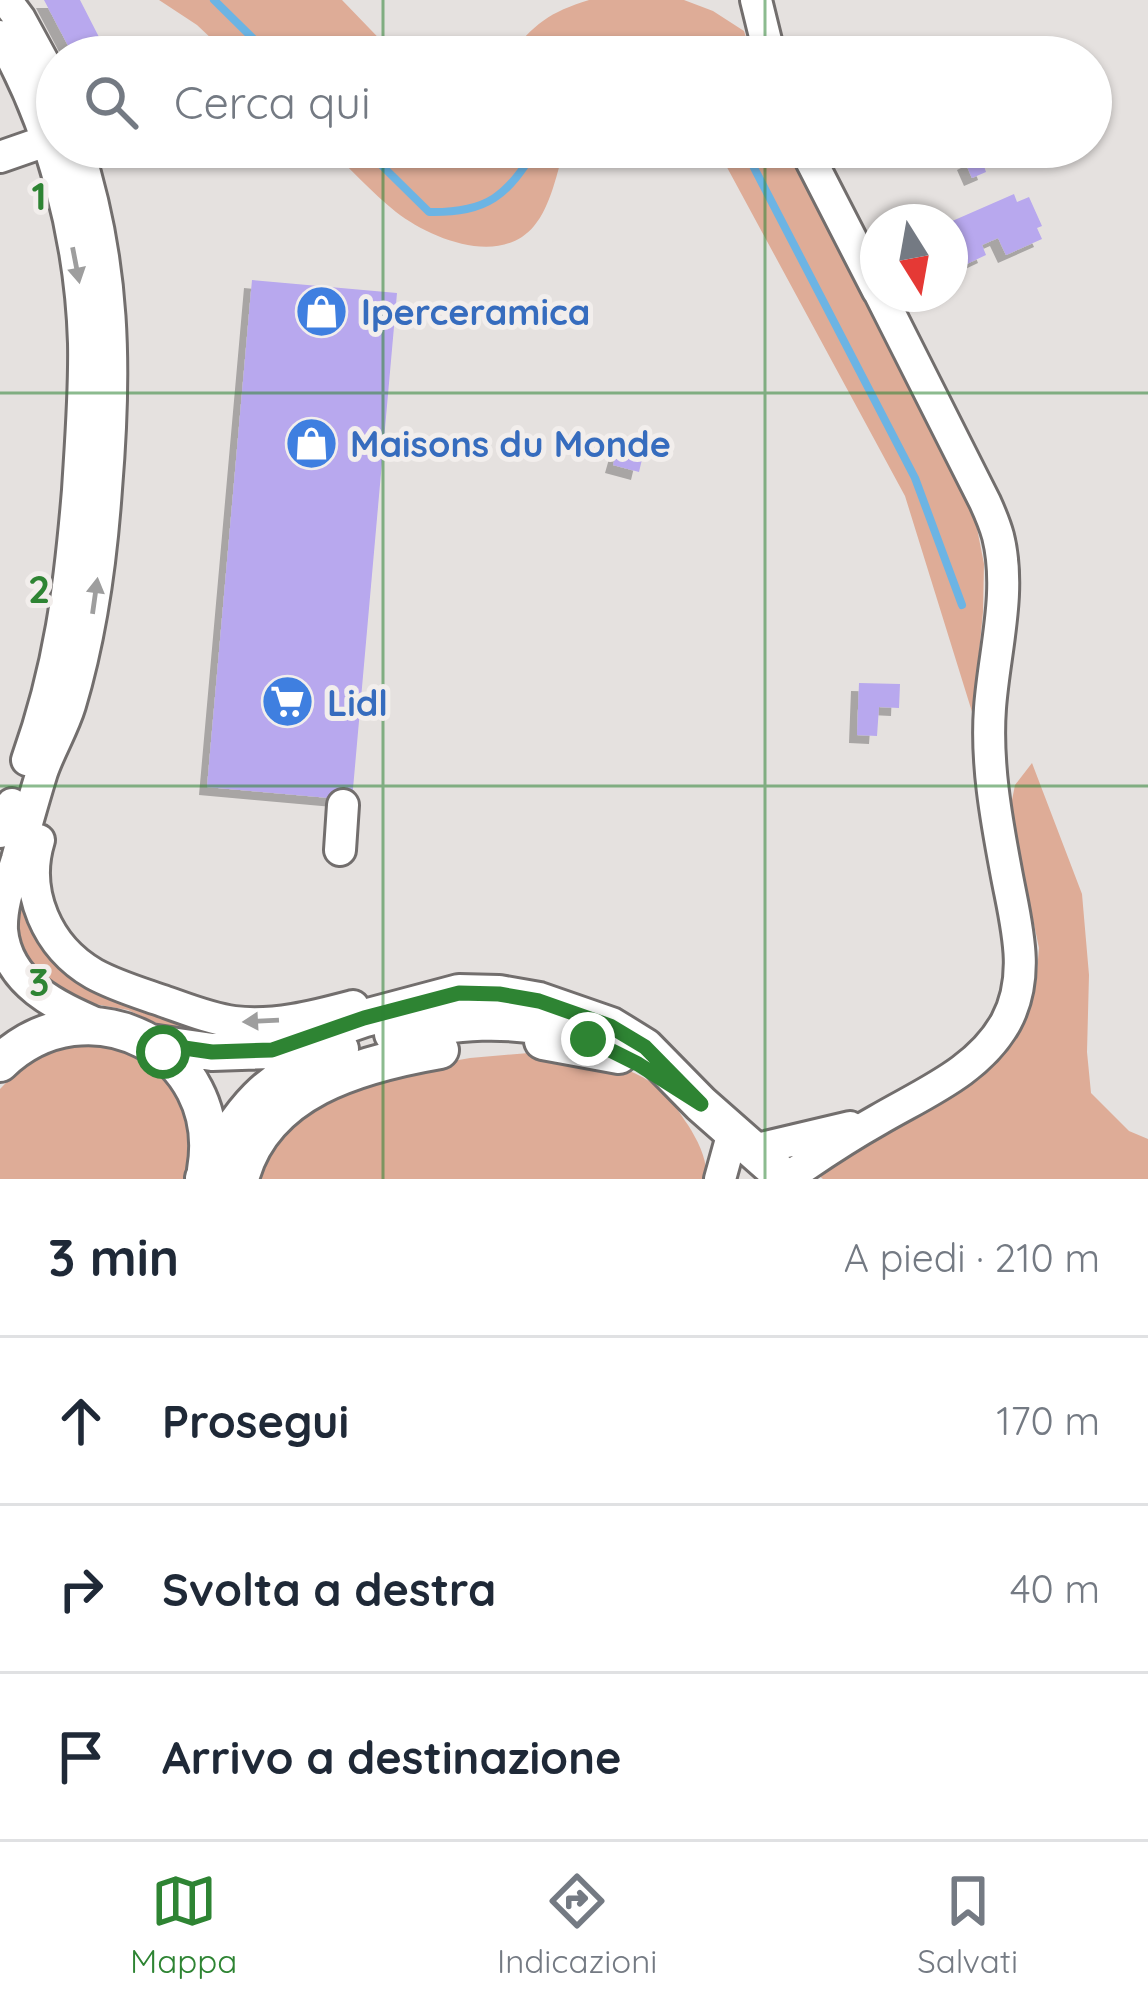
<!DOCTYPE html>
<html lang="it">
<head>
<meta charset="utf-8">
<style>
	body { margin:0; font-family:Quicksand,sans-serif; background:#f2f2f3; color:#1f2937 }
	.compass { position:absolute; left:860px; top:204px; width:108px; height:108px; border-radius:50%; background:#fff; box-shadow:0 3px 9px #0004; rotate:169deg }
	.stop { position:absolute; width:36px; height:36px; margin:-27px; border:9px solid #2e8433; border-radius:50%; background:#fff }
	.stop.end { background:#2e8433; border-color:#fff; box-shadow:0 3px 12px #0008 }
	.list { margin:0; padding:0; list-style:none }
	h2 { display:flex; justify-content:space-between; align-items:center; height:156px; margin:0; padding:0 48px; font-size:51px }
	h2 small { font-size:39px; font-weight:400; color:#747a83 }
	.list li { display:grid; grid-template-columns:78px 1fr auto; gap:36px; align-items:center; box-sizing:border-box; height:168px; padding:0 48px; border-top:3px solid #e0e1e3 }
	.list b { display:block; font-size:45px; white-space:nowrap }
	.list em { font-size:39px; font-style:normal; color:#747a83 }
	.icon { flex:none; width:66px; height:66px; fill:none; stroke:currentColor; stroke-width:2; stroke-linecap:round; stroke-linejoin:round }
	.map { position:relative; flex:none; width:1148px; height:1179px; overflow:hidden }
	.search { position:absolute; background:#fff; box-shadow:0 3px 9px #0004; left:36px; right:36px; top:36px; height:132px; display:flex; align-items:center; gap:30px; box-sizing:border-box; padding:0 42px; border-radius:66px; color:#747a83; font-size:45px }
	.sheet { height:660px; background:#fff }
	nav { display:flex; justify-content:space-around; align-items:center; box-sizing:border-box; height:168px; border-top:3px solid #e0e1e3; background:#fff; font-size:33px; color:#747a83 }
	nav a { display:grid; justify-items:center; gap:6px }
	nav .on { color:#2e8433 }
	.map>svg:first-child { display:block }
	.green { fill:#deac97 }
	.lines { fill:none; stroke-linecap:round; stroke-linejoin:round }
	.stream { stroke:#6cb4e4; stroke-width:8 }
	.building { fill:#b8a8ee; filter:url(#shadow) }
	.minor-casing { stroke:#726e6d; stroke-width:36 }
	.major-casing { stroke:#726e6d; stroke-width:42 }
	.minor { stroke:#fff; stroke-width:30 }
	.major { stroke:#fff; stroke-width:36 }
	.oneway { fill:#9e9e9e }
	.route { stroke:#2e8433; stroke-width:15 }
	.grid { fill:none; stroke:#2e8433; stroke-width:3; stroke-opacity:0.55 }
	.labels { text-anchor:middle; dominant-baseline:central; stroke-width:10; stroke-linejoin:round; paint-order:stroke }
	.shop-label { font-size:36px; font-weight:bold; fill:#366cbe; stroke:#f2eeec; text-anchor:start }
	.grid-label { font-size:39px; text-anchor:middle; font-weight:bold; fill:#2e8433; stroke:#f2eeec; stroke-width:10; stroke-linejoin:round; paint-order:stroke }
</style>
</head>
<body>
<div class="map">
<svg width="1148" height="1179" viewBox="0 0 1148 1179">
	<defs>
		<filter id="shadow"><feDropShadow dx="-8" dy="8" stdDeviation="0" flood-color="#0004"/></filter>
	</defs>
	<rect width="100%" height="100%" fill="#e5e1df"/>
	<!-- green -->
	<path class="green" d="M 159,0 L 342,0 L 397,57 L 231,57 L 197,25 Z
		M 589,0 L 684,0 L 713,11 L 744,31 L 752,57 L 509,57 C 533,24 550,12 589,0 Z
		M 327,147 L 565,147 C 557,172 551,206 534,226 C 500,267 431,239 396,212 C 372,193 350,168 327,147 Z
		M 716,147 L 786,147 L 974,513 L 984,564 L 983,612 L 973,715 L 905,496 Z
		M 1032,763 L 1082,894 L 1089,975 L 1087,1052 L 1091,1093 L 1129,1131 L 1148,1139 L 1148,1179 L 823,1179 L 818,1175 L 822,1167 L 971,1080 L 1011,1046 L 1021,1031 L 1036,983 L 1039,948 L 1010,810 L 1015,785 Z
		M 21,887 L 32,924 L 241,1040 L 167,1028 L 128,1010 L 78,1001 L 36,977 L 13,932 Z
		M 63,1044 L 118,1045 L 165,1073 L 192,1121 L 190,1179 L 0,1179 L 0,1089 L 26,1062 Z
		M 529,1053 C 574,1057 630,1059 665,1094 C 674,1103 681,1115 688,1125 C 698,1141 708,1160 706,1179 L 251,1179 L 266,1143 L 339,1090 L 408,1069 L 470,1058 Z"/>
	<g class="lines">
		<!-- stream -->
		<path class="stream" d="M 214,0 L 272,57
			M 578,57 C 607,29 642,40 673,57
			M 363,147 L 429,212 C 488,213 507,196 537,147
			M 740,147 L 751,162 L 915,478 L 962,605"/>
	</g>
	<!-- building -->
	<path class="building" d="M 44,0 L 80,0 L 101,41 L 73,55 Z
		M 987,151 L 992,163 L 984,166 L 986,172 L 972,178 L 965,162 Z
		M 1014,194 L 1017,202 L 1029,197 L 1042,226 L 1037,228 L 1042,239 L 1006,255 L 998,238 L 982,245 L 986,255 L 952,271 L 950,222 Z
		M 252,280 L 397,293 L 352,800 L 207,787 Z
		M 619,444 L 644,451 L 639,472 L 613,465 Z
		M 859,683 L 900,684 L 899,708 L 879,707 L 877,736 L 857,735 Z"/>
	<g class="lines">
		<defs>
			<path id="minor" d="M 6,0 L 20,19 L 57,87
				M 756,0 L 770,57
				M 0,36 C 52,126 81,239 84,343 C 85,392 81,441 78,490 C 70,587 60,667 27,760
				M 77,147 C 115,263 116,369 106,489 C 101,562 91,635 70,705 C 63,728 50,749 42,772 C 33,801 25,830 17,859 C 10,882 1,906 2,930 C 7,985 59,1007 102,1026
				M 804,147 L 878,291
				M 0,157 L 46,141
				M 0,832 L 12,804
				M 39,840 C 23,892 47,947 94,974 C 116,986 140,993 163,1001 C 186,1009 210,1019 234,1022 C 274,1027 315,1016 353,1006
				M 340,850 L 343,805
				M 753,1150 L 850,1127
				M 720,1179 L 733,1132
				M 786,1179 C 816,1158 846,1138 878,1120 C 924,1093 979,1071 1006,1022 C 1032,974 1015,921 1006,871 C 996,818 986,762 990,708 C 994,652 1012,592 998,536 C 995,525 990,513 985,502 L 880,294"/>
			<path id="major" d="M 393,1034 C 452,1021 511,1015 570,1033
				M 543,1041 L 619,1055
				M 150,1043 L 212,1052 L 272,1050 L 365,1018 L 459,993 L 499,994 L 539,1001 L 611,1026 L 645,1047 L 701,1104 L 786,1179
				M 0,1063 C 87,979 227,1049 206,1170
				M 204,1178 C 243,1107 263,1079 340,1049
				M 240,1179 C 263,1090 359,1064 440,1050"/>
		</defs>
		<!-- minor casing -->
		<use href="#minor" class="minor-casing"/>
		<!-- major casing -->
		<use href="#major" class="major-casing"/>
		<!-- minor -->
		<use href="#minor" class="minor"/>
		<!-- major -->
		<use href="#major" class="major"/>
	</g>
	<!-- one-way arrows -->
	<defs><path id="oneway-solid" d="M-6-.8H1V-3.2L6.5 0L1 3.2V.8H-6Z" transform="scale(3)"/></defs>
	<g class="oneway">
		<use href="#oneway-solid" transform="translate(76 265) rotate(79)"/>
		<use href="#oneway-solid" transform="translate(95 596) rotate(-82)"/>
		<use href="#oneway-solid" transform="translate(261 1021) rotate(177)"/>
	</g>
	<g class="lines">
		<!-- route -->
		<path class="route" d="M 163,1052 L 150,1043 L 212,1052 L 272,1050 L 364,1018 L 459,993 L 499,994 L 539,1001 L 610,1026 L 645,1047 L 701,1104 L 638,1064 L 588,1039"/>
	</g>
	<!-- grid -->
	<path class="grid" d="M 383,0 L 383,57M 765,0 L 765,57M 383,147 L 383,1179M 765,147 L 765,1179M 0,393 L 1148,393M 0,786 L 1148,786"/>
	<!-- icons -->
	<defs>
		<symbol id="shop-disc" viewBox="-11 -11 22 22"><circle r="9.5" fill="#3f7fe0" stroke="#f2eeec"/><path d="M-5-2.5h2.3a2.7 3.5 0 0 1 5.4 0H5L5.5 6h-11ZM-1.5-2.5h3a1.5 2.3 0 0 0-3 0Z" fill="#fff"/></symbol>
		<symbol id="supermarket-disc" viewBox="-11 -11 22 22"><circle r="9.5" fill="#3f7fe0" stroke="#f2eeec"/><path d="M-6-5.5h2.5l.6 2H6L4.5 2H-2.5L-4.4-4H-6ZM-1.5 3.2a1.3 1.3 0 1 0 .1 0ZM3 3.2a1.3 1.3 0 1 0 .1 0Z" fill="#fff"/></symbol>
	</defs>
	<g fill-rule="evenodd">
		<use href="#shop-disc" x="292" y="282" width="59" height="59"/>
		<use href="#shop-disc" x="282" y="414" width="59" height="59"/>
		<use href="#supermarket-disc" x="258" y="672" width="59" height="59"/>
	</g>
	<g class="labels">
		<!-- shop labels -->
		<g class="shop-label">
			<text x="361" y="311">Iperceramica</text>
			<text x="350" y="443">Maisons du Monde</text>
			<text x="327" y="702">Lidl</text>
		</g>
	</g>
	<g class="grid-label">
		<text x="39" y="210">1</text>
		<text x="39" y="603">2</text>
		<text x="39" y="996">3</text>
	</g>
</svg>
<svg class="compass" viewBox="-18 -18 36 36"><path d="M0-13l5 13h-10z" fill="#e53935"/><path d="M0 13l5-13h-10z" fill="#747a83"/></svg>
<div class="stop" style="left:163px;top:1052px"></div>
<div class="stop end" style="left:588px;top:1039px"></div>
<div class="search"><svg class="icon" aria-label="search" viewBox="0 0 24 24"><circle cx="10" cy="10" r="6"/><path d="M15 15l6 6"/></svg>Cerca qui</div>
</div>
<section class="sheet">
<h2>3 min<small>A piedi · 210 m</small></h2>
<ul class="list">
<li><svg class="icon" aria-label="ahead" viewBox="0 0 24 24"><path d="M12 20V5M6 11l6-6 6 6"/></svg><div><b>Prosegui</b></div><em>170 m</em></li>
<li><svg class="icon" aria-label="right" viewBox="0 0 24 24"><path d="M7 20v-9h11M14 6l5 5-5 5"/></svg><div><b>Svolta a destra</b></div><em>40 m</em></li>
<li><svg class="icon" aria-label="arrive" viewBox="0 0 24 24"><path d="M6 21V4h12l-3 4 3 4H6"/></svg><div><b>Arrivo a destinazione</b></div></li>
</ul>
</section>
<nav>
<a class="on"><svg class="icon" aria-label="map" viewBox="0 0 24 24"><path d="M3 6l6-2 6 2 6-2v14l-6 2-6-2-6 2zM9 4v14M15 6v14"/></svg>Mappa</a>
<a><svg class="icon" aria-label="directions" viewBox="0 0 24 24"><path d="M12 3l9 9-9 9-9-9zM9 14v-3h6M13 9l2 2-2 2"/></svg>Indicazioni</a>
<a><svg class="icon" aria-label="saved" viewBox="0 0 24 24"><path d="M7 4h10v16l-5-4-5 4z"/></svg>Salvati</a>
</nav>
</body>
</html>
